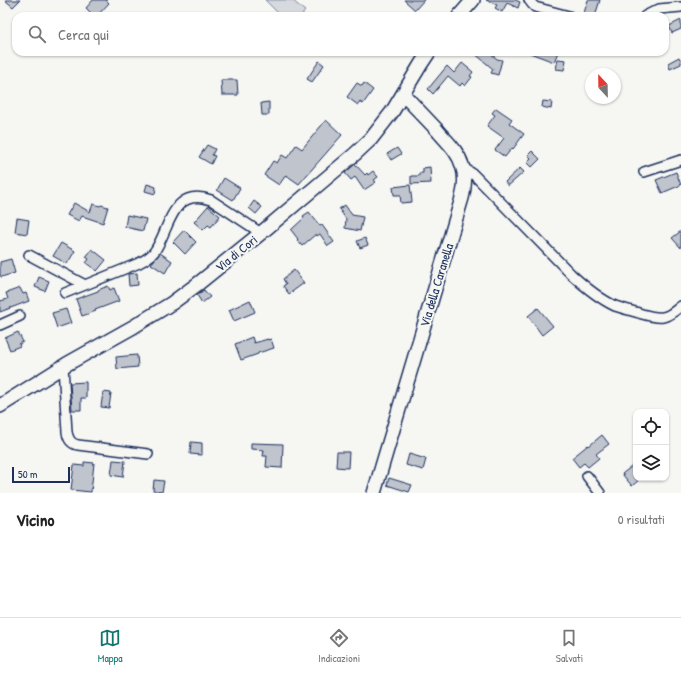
<!DOCTYPE html>
<html lang="it">
<head>
<meta charset="utf-8">
<style>
	body { margin:0; font-family:"Patrick Hand",sans-serif; background:#f2f2f2; color:#222 }
	.controls { position:absolute; right:12px; bottom:12px; display:grid; overflow:hidden; border-radius:8px; box-shadow:0 1px 3px #0004 }
	.controls button { width:36px; height:36px; display:grid; place-items:center; padding:0; border:0; border-bottom:1px solid #e0e0e0; background:#fff; color:#222; font:20px sans-serif }
	.compass { position:absolute; left:585px; top:68px; width:36px; height:36px; border-radius:50%; background:#fff; box-shadow:0 1px 3px #0004; rotate:338deg }
	.scale { position:absolute; left:12px; bottom:10px; width:58px; box-sizing:border-box; padding-left:4px; border:2px solid #1b2f5e; border-top:0; font-size:11px; line-height:14px; white-space:nowrap; color:#1b2f5e; -webkit-text-stroke:3px #f6f6f2; paint-order:stroke }
	.list { margin:0; padding:0; list-style:none }
	h2 { display:flex; justify-content:space-between; align-items:center; height:52px; margin:0; padding:0 16px; font-size:17px }
	h2 small { font-size:13px; font-weight:400; color:#767676 }
	.icon { flex:none; width:22px; height:22px; fill:none; stroke:currentColor; stroke-width:2; stroke-linecap:round; stroke-linejoin:round }
	.map { position:relative; flex:none; width:681px; height:493px; overflow:hidden }
	.search { position:absolute; background:#fff; box-shadow:0 1px 3px #0004; left:12px; right:12px; top:12px; height:44px; display:flex; align-items:center; gap:10px; box-sizing:border-box; padding:0 14px; border-radius:12px; color:#767676; font-size:15px }
	.sheet { height:124px; background:#fff }
	nav { display:flex; justify-content:space-around; align-items:center; box-sizing:border-box; height:56px; border-top:1px solid #e0e0e0; background:#fff; font-size:11px; color:#767676 }
	nav a { display:grid; justify-items:center; gap:2px }
	nav .on { color:#0f766e }
	.map>svg:first-child { display:block }
	.green { fill:#d6d9dd; stroke:#78849e }
	.building { fill:#c0c4cd; stroke:#1b2f5e }
	.lines { fill:none; stroke-linecap:round; stroke-linejoin:round }
	.minor-casing { stroke:#1b2f5e; stroke-width:12 }
	.secondary-casing { stroke:#1b2f5e; stroke-width:16 }
	.minor { stroke:#f6f6f2; stroke-width:9 }
	.secondary { stroke:#f6f6f2; stroke-width:13 }
	.labels { text-anchor:middle; dominant-baseline:central; stroke-width:4; stroke-linejoin:round; paint-order:stroke }
	.street-label { font-size:13px; fill:#1b2f5e; stroke:#f6f6f2 }
</style>
</head>
<body>
<div class="map">
<svg width="681" height="493" viewBox="0 0 681 493">
	<rect width="100%" height="100%" fill="#f6f6f2"/>
	<filter id="ink" filterUnits="userSpaceOnUse"><feTurbulence type="fractalNoise" baseFrequency=".025" numOctaves="2"/><feDisplacementMap in="SourceGraphic" scale="8" xChannelSelector="R" yChannelSelector="G"/><feConvolveMatrix kernelMatrix="1 2 1 2 8 2 1 2 1" color-interpolation-filters="sRGB"/></filter>
	<g filter="url(#ink)">
		<!-- green -->
		<path class="green" d="M 265,0 L 292,0 L 305,11 L 301,16 L 281,16 Z"/>
		<!-- building -->
		<path class="building" d="M 5,0 L 20,0 L 13,7 Z
			M 93,0 L 106,0 L 109,3 L 97,16 L 94,16 L 86,8 Z
			M 404,0 L 424,0 L 415,10 Z
			M 486,0 L 515,0 L 520,2 L 518,8 L 507,3 L 502,12 L 495,8 L 497,5 Z
			M 588,0 L 600,0 L 595,16 L 583,16 Z
			M 681,20 L 681,29 L 672,33 L 669,26 Z
			M 473,52 L 489,52 L 497,59 L 502,60 L 498,75 L 491,73 L 493,69 Z
			M 530,52 L 558,52 L 554,62 L 530,53 Z
			M 679,57 L 681,61 L 681,64 L 670,69 L 668,63 Z
			M 558,59 L 566,60 L 564,70 L 556,69 Z
			M 319,61 L 324,65 L 312,82 L 307,79 Z
			M 462,63 L 473,72 L 470,76 L 472,77 L 465,86 L 462,83 L 460,86 L 448,76 L 433,94 L 428,89 L 447,66 L 454,73 Z
			M 221,80 L 237,80 L 238,95 L 222,95 Z
			M 357,83 L 362,86 L 364,83 L 373,90 L 363,104 L 360,102 L 358,105 L 347,97 Z
			M 543,101 L 552,102 L 551,109 L 542,107 Z
			M 269,102 L 269,115 L 262,115 L 261,103 Z
			M 496,108 L 512,119 L 509,123 L 524,134 L 513,149 L 512,148 L 505,157 L 495,150 L 504,138 L 487,126 L 495,115 L 492,113 Z
			M 326,120 L 342,135 L 299,184 L 286,175 L 279,185 L 264,175 L 273,161 L 277,163 L 282,155 L 287,158 L 296,145 L 302,149 Z
			M 207,145 L 215,149 L 212,155 L 215,156 L 211,164 L 199,157 Z
			M 397,148 L 401,154 L 391,160 L 387,154 Z
			M 532,151 L 540,159 L 532,167 L 527,162 L 531,158 L 528,155 Z
			M 355,164 L 365,175 L 367,173 L 368,175 L 373,171 L 378,177 L 374,180 L 376,182 L 364,190 L 355,177 L 351,180 L 345,173 Z
			M 430,167 L 431,183 L 411,184 L 411,176 L 419,176 L 419,173 L 423,173 L 423,168 Z
			M 520,168 L 524,172 L 508,186 L 505,182 Z
			M 676,172 L 681,185 L 662,193 L 656,180 Z
			M 224,178 L 240,188 L 233,200 L 217,190 Z
			M 147,184 L 156,187 L 155,194 L 145,191 Z
			M 410,185 L 412,202 L 401,203 L 400,195 L 394,195 L 393,187 Z
			M 254,201 L 262,207 L 256,214 L 249,208 Z
			M 74,203 L 90,212 L 93,204 L 100,206 L 101,205 L 108,207 L 103,223 L 82,216 L 79,221 L 67,215 Z
			M 345,205 L 352,215 L 363,217 L 360,231 L 345,228 L 346,219 L 339,209 Z
			M 208,206 L 220,216 L 211,227 L 208,225 L 203,230 L 194,222 Z
			M 309,212 L 320,226 L 322,225 L 334,242 L 328,246 L 320,234 L 317,236 L 316,234 L 302,246 L 297,240 L 298,239 L 291,230 L 304,218 L 303,216 Z
			M 127,215 L 146,219 L 143,231 L 125,227 Z
			M 17,218 L 29,220 L 27,234 L 15,232 Z
			M 184,230 L 196,242 L 185,254 L 173,242 Z
			M 681,231 L 681,248 L 672,238 Z
			M 365,238 L 368,245 L 360,248 L 357,241 Z
			M 61,243 L 75,251 L 67,264 L 53,256 Z
			M 92,249 L 106,260 L 97,271 L 86,263 L 89,259 L 86,257 Z
			M 160,253 L 172,261 L 165,273 L 151,264 Z
			M 11,259 L 15,273 L 1,277 L 0,274 L 0,262 Z
			M 294,270 L 304,283 L 289,294 L 283,286 L 286,284 L 283,279 Z
			M 137,273 L 138,285 L 129,286 L 128,274 Z
			M 39,277 L 49,281 L 45,291 L 35,287 Z
			M 108,286 L 110,290 L 114,288 L 119,301 L 95,310 L 96,311 L 82,316 L 76,299 L 98,291 L 98,290 Z
			M 20,288 L 23,294 L 26,293 L 29,301 L 0,312 L 0,301 L 8,299 L 6,293 Z
			M 204,290 L 210,297 L 202,303 L 197,295 Z
			M 250,300 L 255,312 L 234,321 L 229,310 Z
			M 538,308 L 553,326 L 542,335 L 528,316 Z
			M 66,309 L 71,323 L 57,328 L 52,313 Z
			M 18,332 L 23,342 L 19,344 L 20,346 L 10,350 L 5,338 Z
			M 252,337 L 254,343 L 268,339 L 268,340 L 271,339 L 274,348 L 258,353 L 258,354 L 241,360 L 235,344 Z
			M 137,355 L 138,367 L 117,369 L 116,357 Z
			M 86,382 L 86,398 L 81,398 L 81,410 L 72,410 L 70,383 Z
			M 103,392 L 111,393 L 109,408 L 101,407 Z
			M 602,435 L 609,444 L 596,454 L 599,458 L 588,467 L 584,463 L 579,467 L 572,458 L 588,445 L 589,446 Z
			M 191,442 L 202,443 L 202,455 L 190,454 Z
			M 251,443 L 283,444 L 282,468 L 266,467 L 267,456 L 263,456 L 264,450 L 251,449 Z
			M 337,452 L 349,452 L 348,468 L 336,467 Z
			M 409,454 L 426,459 L 423,470 L 406,465 Z
			M 113,460 L 125,461 L 123,477 L 111,475 Z
			M 84,462 L 94,463 L 91,492 L 71,490 L 74,465 L 84,466 Z
			M 636,463 L 636,478 L 639,478 L 640,479 L 632,486 L 622,474 Z
			M 389,478 L 412,485 L 409,492 L 387,485 Z
			M 154,480 L 164,481 L 162,492 L 153,491 Z"/>
		<g class="lines">
			<defs>
				<path id="minor" d="M 529,0 L 532,4 L 535,7 L 569,16
					M 645,16 L 659,9 L 681,7
					M 464,168 L 473,174 L 478,179 L 571,274 C 584,286 598,298 615,306 C 624,309 633,311 642,314 C 649,316 656,318 663,317 C 670,316 675,311 681,306
					M 644,172 L 681,160
					M 29,255 L 85,285 L 139,263 C 145,260 150,257 154,252 C 170,230 171,186 211,200 L 261,233
					M 65,293 L 85,285
					M 0,325 L 20,316
					M 63,366 L 67,432 C 68,439 71,444 78,445 L 148,454
					M 587,476 L 600,493"/>
				<path id="secondary" d="M 459,16 L 473,0
					M 0,406 L 67,364 L 133,327 L 172,303 L 199,283 L 261,233 L 355,154 L 371,139 L 392,112 L 421,64 L 429,52
					M 374,493 L 462,198 C 465,187 466,176 462,165 C 458,151 446,141 437,130 C 426,118 414,106 403,94"/>
			</defs>
			<!-- minor casing -->
			<use href="#minor" class="minor-casing"/>
			<!-- secondary casing -->
			<use href="#secondary" class="secondary-casing"/>
			<!-- minor -->
			<use href="#minor" class="minor"/>
			<!-- secondary -->
			<use href="#secondary" class="secondary"/>
		</g>
	</g>
	<g class="labels">
		<!-- street labels -->
		<g class="street-label">
			<text transform="translate(236 253) rotate(-39)">Via di Cori</text>
			<text transform="translate(436 285) rotate(-73)">Via della Caranella</text>
		</g>
	</g>
</svg>
<div class="controls">
<button><svg class="icon" aria-label="locate" viewBox="0 0 24 24"><circle cx="12" cy="12" r="6"/><path d="M12 2v4M12 18v4M2 12h4M18 12h4"/></svg></button>
<button><svg class="icon" aria-label="layers" viewBox="0 0 24 24"><path d="M12 4l9 5-9 5-9-5zM3 14l9 5 9-5"/></svg></button>
</div>
<svg class="compass" viewBox="-18 -18 36 36"><path d="M0-13l5 13h-10z" fill="#e53935"/><path d="M0 13l5-13h-10z" fill="#767676"/></svg>
<div class="scale">50 m</div>
<div class="search"><svg class="icon" aria-label="search" viewBox="0 0 24 24"><circle cx="10" cy="10" r="6"/><path d="M15 15l6 6"/></svg>Cerca qui</div>
</div>
<section class="sheet">
<h2>Vicino<small>0 risultati</small></h2>
<ul class="list">
</ul>
</section>
<nav>
<a class="on"><svg class="icon" aria-label="map" viewBox="0 0 24 24"><path d="M3 6l6-2 6 2 6-2v14l-6 2-6-2-6 2zM9 4v14M15 6v14"/></svg>Mappa</a>
<a><svg class="icon" aria-label="directions" viewBox="0 0 24 24"><path d="M12 3l9 9-9 9-9-9zM9 14v-3h6M13 9l2 2-2 2"/></svg>Indicazioni</a>
<a><svg class="icon" aria-label="saved" viewBox="0 0 24 24"><path d="M7 4h10v16l-5-4-5 4z"/></svg>Salvati</a>
</nav>
</body>
</html>
